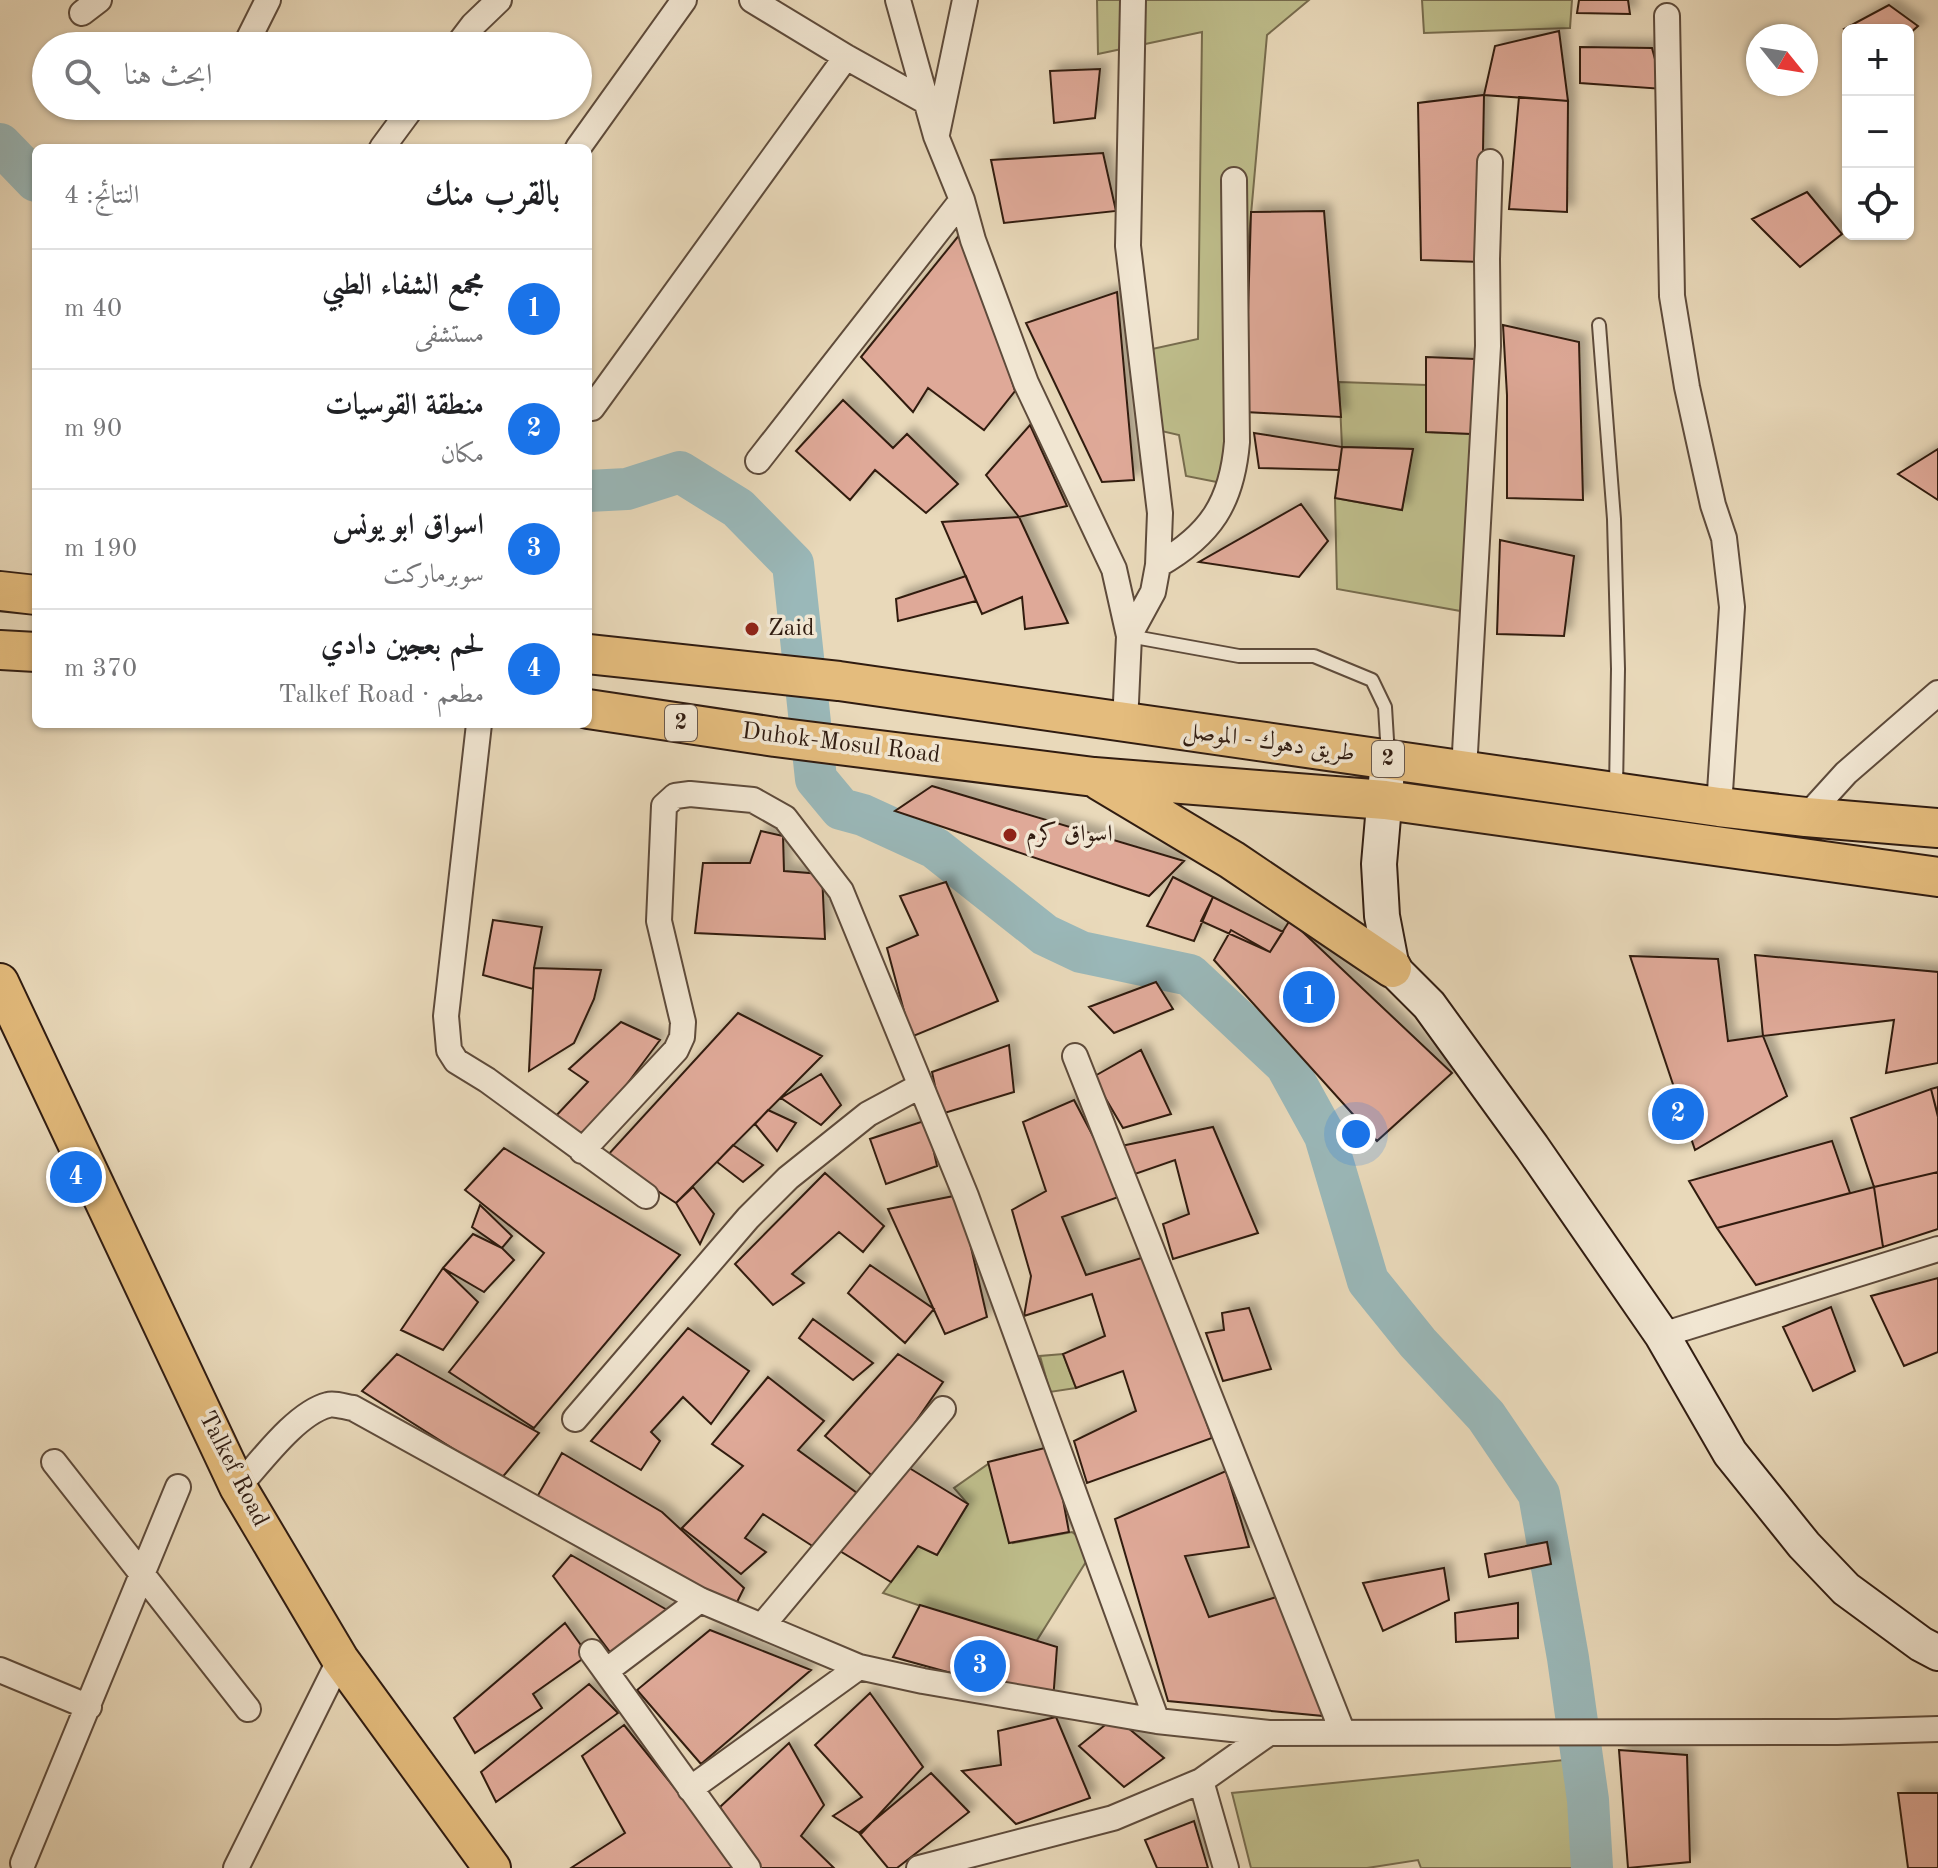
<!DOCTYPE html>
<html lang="ar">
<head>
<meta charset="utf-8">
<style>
	body { margin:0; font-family:"Old Standard TT",Amiri,serif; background:#f2f2f2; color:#202124; direction:rtl }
	.controls { position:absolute; right:24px; top:24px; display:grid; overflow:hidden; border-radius:12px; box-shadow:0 2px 6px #0004 }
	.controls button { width:72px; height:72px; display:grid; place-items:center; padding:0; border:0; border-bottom:2px solid #e0e0e0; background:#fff; color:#202124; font:40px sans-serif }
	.compass { position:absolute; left:1746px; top:24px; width:72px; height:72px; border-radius:50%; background:#fff; box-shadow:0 2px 6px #0004; rotate:120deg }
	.you { position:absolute; left:1356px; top:1134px; width:28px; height:28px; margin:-20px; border:6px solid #fff; border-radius:50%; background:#1a73e8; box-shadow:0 0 0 12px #1a73e833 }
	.badge { display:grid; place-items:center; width:52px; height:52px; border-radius:50%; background:#1a73e8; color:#fff; font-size:26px; font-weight:700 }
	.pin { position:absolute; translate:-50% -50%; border:4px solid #fff; box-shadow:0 2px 8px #0006 }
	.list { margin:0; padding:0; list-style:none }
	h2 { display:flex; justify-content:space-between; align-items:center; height:104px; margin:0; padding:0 32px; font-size:34px }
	h2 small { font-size:26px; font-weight:400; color:#757577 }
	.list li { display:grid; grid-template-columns:52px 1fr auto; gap:24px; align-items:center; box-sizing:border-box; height:120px; padding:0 32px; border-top:2px solid #e0e0e0 }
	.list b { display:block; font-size:30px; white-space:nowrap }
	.list p { margin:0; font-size:26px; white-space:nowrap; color:#757577 }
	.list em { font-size:26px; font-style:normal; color:#757577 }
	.icon { flex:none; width:44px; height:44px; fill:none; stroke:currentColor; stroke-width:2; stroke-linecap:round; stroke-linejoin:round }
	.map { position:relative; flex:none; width:1938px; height:1868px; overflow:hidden; direction:ltr }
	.search { position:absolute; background:#fff; box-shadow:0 2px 6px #0004; left:32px; top:32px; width:560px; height:88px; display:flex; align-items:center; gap:20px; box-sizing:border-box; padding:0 28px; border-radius:44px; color:#757577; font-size:30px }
	.panel { position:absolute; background:#fff; box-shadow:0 2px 6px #0004; left:32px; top:144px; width:560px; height:584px; border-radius:12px; direction:rtl }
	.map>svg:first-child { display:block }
	.green { fill:#bebd8b; stroke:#776c4e; stroke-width:2 }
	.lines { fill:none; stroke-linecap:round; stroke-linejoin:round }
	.river { stroke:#9ab8b9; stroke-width:42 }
	.building { fill:#dfa998; stroke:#301c11; stroke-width:2; filter:url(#shadow) }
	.service-casing { stroke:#5e4b3b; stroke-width:16 }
	.minor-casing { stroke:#5e4b3b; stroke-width:28 }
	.secondary-casing { stroke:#301c11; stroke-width:38 }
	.primary-casing { stroke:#301c11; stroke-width:40 }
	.trunk-casing { stroke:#301c11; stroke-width:42 }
	.service { stroke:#f1e6d2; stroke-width:12 }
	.minor { stroke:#f1e6d2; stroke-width:24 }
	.secondary { stroke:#f1e6d2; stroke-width:34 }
	.primary { stroke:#e4bc7d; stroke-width:36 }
	.trunk { stroke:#e4bc7d; stroke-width:38 }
	.poi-dot { fill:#8f2418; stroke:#f1e6d2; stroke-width:3 }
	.labels { text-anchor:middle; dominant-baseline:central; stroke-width:7; stroke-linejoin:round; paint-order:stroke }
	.shield { fill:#f1e6d2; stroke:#6a594b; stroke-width:2 }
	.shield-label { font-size:22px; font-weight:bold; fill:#301c11 }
	.poi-label { font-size:24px; fill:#301c11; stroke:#f1e6d2; text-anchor:start }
	.street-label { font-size:24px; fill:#301c11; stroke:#f1e6d2 }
</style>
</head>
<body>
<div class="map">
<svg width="1938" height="1868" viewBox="0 0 1938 1868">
	<defs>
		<filter id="shadow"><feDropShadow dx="7" dy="-7" stdDeviation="4" flood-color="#0004"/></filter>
	</defs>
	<rect width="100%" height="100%" fill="#e9d9ba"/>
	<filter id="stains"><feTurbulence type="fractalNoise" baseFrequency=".0025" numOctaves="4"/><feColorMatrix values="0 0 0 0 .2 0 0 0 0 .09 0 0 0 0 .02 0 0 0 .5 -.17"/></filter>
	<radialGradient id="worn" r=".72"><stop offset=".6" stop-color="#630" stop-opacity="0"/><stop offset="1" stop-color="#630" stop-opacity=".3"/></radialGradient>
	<!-- green -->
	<path class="green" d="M 1097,0 L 1309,0 L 1267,35 L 1227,484 L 1186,476 L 1179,435 L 1157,430 L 1152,349 L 1198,339 L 1202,32 L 1098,54 Z
		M 1422,0 L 1572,0 L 1570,28 L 1424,33 Z
		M 1339,382 L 1426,385 L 1426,432 L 1472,434 L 1466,612 L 1337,589 L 1335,498 L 1402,510 L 1412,449 L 1342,447 Z
		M 1063,1354 L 1076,1388 L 1050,1392 L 1040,1356 Z
		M 991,1462 L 1013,1543 L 1072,1532 L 1094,1549 L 1034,1645 L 883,1593 L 918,1546 L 937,1555 L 968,1504 L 954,1488 Z
		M 1564,1760 L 1577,1868 L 1421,1868 L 1418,1860 L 1367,1868 L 1251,1868 L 1232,1793 Z"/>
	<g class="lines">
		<!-- river -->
		<path class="river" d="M 0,144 L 36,181
			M 588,491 L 627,489 L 680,472 L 738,508 L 793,564 L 816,779 L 841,809 L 863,815 L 935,848 L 1045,935 L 1081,952 L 1190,975 L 1286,1065 L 1325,1136 L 1368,1281 L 1418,1343 L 1486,1416 L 1539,1494 L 1568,1658 L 1588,1800 L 1592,1868"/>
	</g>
	<!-- building -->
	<path class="building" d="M 1579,0 L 1628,0 L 1630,14 L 1577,13 Z
		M 1889,5 L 1918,26 L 1908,35 L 1908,30 L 1848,30 L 1848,33 L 1844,29 Z
		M 1559,31 L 1568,101 L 1484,95 L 1495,46 Z
		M 1580,47 L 1652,48 L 1663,89 L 1580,83 Z
		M 1100,69 L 1095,118 L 1054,123 L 1050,71 Z
		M 1484,95 L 1481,262 L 1421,260 L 1418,103 Z
		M 1519,97 L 1568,101 L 1567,212 L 1509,209 Z
		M 1103,153 L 1116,211 L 1004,223 L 991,160 Z
		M 1807,192 L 1842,234 L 1800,267 L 1752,219 Z
		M 1324,211 L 1341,417 L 1245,412 L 1251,212 Z
		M 964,229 L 1015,391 L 984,430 L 928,388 L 913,412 L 861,357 Z
		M 1117,292 L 1134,480 L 1102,482 L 1026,323 Z
		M 1503,325 L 1579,342 L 1583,500 L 1507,498 L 1507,395 Z
		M 1426,357 L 1475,359 L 1472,434 L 1426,432 Z
		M 843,400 L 893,448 L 907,434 L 958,484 L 926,513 L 875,470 L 850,500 L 796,451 Z
		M 1030,425 L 1067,506 L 1019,517 L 986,475 Z
		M 1254,433 L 1342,447 L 1339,470 L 1259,468 Z
		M 1342,447 L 1413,449 L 1402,510 L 1335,498 Z
		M 1938,449 L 1938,500 L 1898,474 Z
		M 1301,504 L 1328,541 L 1299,577 L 1199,562 Z
		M 1019,517 L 1068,623 L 1025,629 L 1022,597 L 982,614 L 942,522 Z
		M 1500,540 L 1574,556 L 1564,636 L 1497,634 Z
		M 966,576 L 976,601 L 898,621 L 896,599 Z
		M 932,786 L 1184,861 L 1149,896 L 895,811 Z
		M 761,831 L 783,836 L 784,871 L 822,874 L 825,939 L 695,933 L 703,863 L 750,863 Z
		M 1173,877 L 1213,897 L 1194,941 L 1147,926 Z
		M 946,882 L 998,1001 L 911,1037 L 887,948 L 918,935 L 900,896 Z
		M 1213,897 L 1283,932 L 1270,952 L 1201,921 Z
		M 493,920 L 542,927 L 534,968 L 533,989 L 483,975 Z
		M 1290,920 L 1452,1073 L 1377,1141 L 1214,960 L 1231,930 L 1270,952 Z
		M 1755,955 L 1938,972 L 1938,1063 L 1886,1073 L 1894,1020 L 1763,1036 Z
		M 1630,956 L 1718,959 L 1728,1041 L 1763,1036 L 1787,1096 L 1695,1150 Z
		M 534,968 L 601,970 L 594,999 L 574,1043 L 529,1071 Z
		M 1156,982 L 1173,1009 L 1114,1033 L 1089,1007 Z
		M 738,1013 L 822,1056 L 676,1203 L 606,1157 Z
		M 621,1022 L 660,1040 L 582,1144 L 553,1119 L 588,1082 L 569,1069 Z
		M 1009,1045 L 1014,1092 L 941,1114 L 932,1072 Z
		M 1141,1050 L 1171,1114 L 1123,1128 L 1093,1077 Z
		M 821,1074 L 841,1105 L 821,1125 L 781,1098 Z
		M 1938,1087 L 1938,1117 L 1931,1089 Z
		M 1931,1089 L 1938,1116 L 1938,1172 L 1874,1187 L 1851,1118 Z
		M 1074,1100 L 1124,1195 L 1062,1217 L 1086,1275 L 1148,1256 L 1212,1438 L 1087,1483 L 1074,1441 L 1136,1411 L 1123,1371 L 1076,1388 L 1063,1354 L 1105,1336 L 1092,1294 L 1024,1316 L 1031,1276 L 1012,1210 L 1046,1191 L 1023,1122 Z
		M 768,1110 L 796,1123 L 777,1151 L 755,1124 Z
		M 927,1120 L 937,1166 L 886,1184 L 870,1139 Z
		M 1213,1127 L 1258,1233 L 1173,1259 L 1163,1224 L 1189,1214 L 1175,1160 L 1132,1175 L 1121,1146 Z
		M 1832,1141 L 1850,1193 L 1717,1228 L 1689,1181 Z
		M 733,1145 L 763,1165 L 743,1182 L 717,1162 Z
		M 504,1148 L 680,1255 L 534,1428 L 449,1372 L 544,1253 L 465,1190 Z
		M 1938,1172 L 1938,1229 L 1883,1247 L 1874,1187 Z
		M 825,1173 L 884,1226 L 863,1252 L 839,1232 L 792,1274 L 804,1283 L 773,1305 L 735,1264 Z
		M 693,1187 L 714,1214 L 700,1244 L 676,1203 Z
		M 1874,1187 L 1883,1247 L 1756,1285 L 1717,1228 Z
		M 959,1195 L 987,1317 L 945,1334 L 888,1209 Z
		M 480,1205 L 512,1236 L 502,1248 L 472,1227 Z
		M 473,1234 L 502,1248 L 514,1260 L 484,1292 L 443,1268 Z
		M 870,1265 L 934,1309 L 905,1343 L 848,1293 Z
		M 443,1268 L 478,1302 L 443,1350 L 401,1330 Z
		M 1938,1278 L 1938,1352 L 1904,1366 L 1871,1296 Z
		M 1831,1307 L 1855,1371 L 1813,1391 L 1783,1327 Z
		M 1249,1308 L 1271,1369 L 1223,1381 L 1206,1333 L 1224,1330 L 1222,1313 Z
		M 813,1319 L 873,1363 L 853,1380 L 799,1338 Z
		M 688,1328 L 749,1371 L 711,1424 L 683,1397 L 651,1432 L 660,1441 L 641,1470 L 591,1441 Z
		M 397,1354 L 539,1433 L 501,1479 L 362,1391 Z
		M 898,1354 L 943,1382 L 876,1479 L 825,1436 Z
		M 768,1377 L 824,1421 L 798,1450 L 857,1493 L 817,1549 L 763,1514 L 745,1538 L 766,1552 L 741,1574 L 682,1528 L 743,1466 L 712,1444 Z
		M 1053,1446 L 1069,1532 L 1009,1543 L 988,1462 Z
		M 562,1453 L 662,1512 L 744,1588 L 734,1608 L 537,1497 Z
		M 906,1466 L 968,1504 L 937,1555 L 918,1546 L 891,1582 L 835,1548 Z
		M 1226,1471 L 1249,1547 L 1185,1556 L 1209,1617 L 1280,1596 L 1334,1717 L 1168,1701 L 1115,1519 Z
		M 1547,1542 L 1551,1564 L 1489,1577 L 1485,1554 Z
		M 571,1555 L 676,1615 L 616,1660 L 553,1576 Z
		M 1444,1568 L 1449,1600 L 1383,1631 L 1363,1583 Z
		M 1518,1603 L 1518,1638 L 1456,1642 L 1455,1613 Z
		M 920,1605 L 1057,1647 L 1053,1701 L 893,1657 Z
		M 565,1623 L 588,1655 L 533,1694 L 542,1708 L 475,1753 L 454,1718 Z
		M 710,1630 L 811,1670 L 701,1764 L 637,1690 Z
		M 589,1684 L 618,1713 L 496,1802 L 481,1772 Z
		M 870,1693 L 923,1767 L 861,1834 L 833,1816 L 862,1797 L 815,1745 Z
		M 1056,1717 L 1090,1798 L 1016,1824 L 962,1771 L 1001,1765 L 998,1731 Z
		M 1115,1717 L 1164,1758 L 1124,1787 L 1079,1746 Z
		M 624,1725 L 739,1868 L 571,1868 L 625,1833 L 582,1756 Z
		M 789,1743 L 824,1805 L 801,1836 L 834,1868 L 757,1868 L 720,1807 Z
		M 1619,1750 L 1687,1755 L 1690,1862 L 1628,1868 Z
		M 931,1773 L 969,1812 L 897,1868 L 888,1868 L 859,1833 Z
		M 1898,1793 L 1938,1793 L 1938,1868 L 1908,1868 Z
		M 1194,1821 L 1208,1868 L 1157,1868 L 1145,1840 Z"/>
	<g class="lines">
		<defs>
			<path id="service" d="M 1599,325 L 1614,519 L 1618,669 L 1616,788
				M 1129,636 L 1239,656 L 1314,656 L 1372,680 L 1385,707 L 1388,756"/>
			<path id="minor" d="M 752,0 L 846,57 L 925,101
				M 898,0 L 936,136 L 962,200 L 973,240 L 1026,383 L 1114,569 L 1129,636 L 1125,724
				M 82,13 L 99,0
				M 1667,16 L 1672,296 L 1687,387 L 1713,505 L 1724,538 L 1732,607 L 1719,807
				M 245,46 L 268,0
				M 457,46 L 473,25 L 499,0
				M 937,134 L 965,0
				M 382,148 L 413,106
				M 578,148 L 684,0
				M 592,408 L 846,57
				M 758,461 L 962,200
				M 1158,565 C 1211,535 1232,502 1237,442 L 1234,180
				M 1129,636 L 1153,592 L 1158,565 L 1160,513 L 1128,246 L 1133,0
				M 479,724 L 446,1016 L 449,1050 L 456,1061 L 487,1080 L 646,1196
				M 1464,770 L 1488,346 L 1487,259 L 1490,162
				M 1806,817 L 1846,773 L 1938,693
				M 1075,1056 L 1343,1733
				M 582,1151 L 676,1050 L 682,1037 L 683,1022 L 659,921 L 664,806 L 675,796 L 690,794 L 753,800 L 785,818 L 841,891 L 966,1196 L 1157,1721
				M 1662,1335 L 1938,1249
				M 575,1419 L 748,1218 L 788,1178 L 868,1114 L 920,1086
				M 54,1462 L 248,1709
				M 238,1487 C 260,1463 296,1413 328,1405 C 335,1403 345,1407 353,1408 L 700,1600 L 859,1667 L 923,1681 L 1157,1721 L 1269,1733 L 1837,1732 L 1938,1729
				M 762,1626 L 943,1409
				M 592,1652 L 748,1868
				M 0,1670 L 89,1707
				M 606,1671 L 700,1600
				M 1201,1781 L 1226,1868
				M 690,1789 L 859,1667
				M 23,1863 L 178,1487
				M 236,1868 L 340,1659
				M 919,1868 L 1113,1818 L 1201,1781 L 1269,1733"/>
			<path id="secondary" d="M 1388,759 L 1379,864 L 1382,916 L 1392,968 L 1429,1005 L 1532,1147 L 1662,1335 L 1730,1453 L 1804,1545 L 1846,1589 L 1921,1644 L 1938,1653"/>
			<path id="primary" d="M 0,982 L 238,1487 L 340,1659 L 492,1868"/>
			<path id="trunk" d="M 0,591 L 36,595
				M 0,650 L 36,652
				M 588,654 L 839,681 L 1719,807 L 1806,817 L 1938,828
				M 588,709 L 775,737 L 1094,777 L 1385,800 L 1938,877
				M 1100,781 L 1232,860 L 1392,968"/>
		</defs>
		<!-- service casing -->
		<use href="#service" class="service-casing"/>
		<!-- minor casing -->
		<use href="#minor" class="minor-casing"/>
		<!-- secondary casing -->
		<use href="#secondary" class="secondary-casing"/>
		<!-- primary casing -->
		<use href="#primary" class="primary-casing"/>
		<!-- trunk casing -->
		<use href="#trunk" class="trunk-casing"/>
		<!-- service -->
		<use href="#service" class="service"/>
		<!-- minor -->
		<use href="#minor" class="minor"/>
		<!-- secondary -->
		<use href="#secondary" class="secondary"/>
		<!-- primary -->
		<use href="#primary" class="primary"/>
		<!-- trunk -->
		<use href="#trunk" class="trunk"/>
	</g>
	<!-- markers -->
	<g class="poi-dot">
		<circle cx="752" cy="629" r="8"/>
		<circle cx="1010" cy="835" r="8"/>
	</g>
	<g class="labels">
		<!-- shield labels -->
		<g class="shield">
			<rect x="665" y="705" width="32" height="36" rx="6"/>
			<rect x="1372" y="741" width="32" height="36" rx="6"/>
		</g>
		<g class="shield-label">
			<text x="681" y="723">2</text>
			<text x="1388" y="759">2</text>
		</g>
		<!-- poi labels -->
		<g class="poi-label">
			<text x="768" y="629">Zaid</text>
			<text x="1026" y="835">اسواق كرم</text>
		</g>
		<!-- street labels -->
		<g class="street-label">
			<text transform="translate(1269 743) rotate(8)">طريق دهوك - الموصل</text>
			<text transform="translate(841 744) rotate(7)">Duhok-Mosul Road</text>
			<text transform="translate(233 1469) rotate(63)">Talkef Road</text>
		</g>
	</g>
	<rect width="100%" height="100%" filter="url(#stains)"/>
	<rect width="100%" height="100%" fill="url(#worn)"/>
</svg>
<div class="controls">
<button>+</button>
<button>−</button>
<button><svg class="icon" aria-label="locate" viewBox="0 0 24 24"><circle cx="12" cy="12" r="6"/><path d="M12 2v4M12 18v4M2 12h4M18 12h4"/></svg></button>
</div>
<svg class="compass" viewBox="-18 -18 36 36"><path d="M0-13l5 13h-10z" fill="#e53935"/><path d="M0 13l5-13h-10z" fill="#757577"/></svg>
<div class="you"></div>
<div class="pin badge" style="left:1309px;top:997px">1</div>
<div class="pin badge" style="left:1678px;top:1114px">2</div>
<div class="pin badge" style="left:980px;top:1666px">3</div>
<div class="pin badge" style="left:76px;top:1177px">4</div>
<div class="search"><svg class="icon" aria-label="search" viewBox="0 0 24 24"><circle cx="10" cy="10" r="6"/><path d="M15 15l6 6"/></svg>ابحث هنا</div>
<section class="panel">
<h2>بالقرب منك<small>النتائج: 4</small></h2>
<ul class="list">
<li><span class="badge">1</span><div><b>مجمع الشفاء الطبي</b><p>مستشفى</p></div><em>40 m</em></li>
<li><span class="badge">2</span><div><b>منطقة القوسيات</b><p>مكان</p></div><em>90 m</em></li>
<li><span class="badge">3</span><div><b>اسواق ابو يونس</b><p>سوبرماركت</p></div><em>190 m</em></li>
<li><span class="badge">4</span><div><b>لحم بعجين دادي</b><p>مطعم · Talkef Road</p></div><em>370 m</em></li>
</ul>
</section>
</div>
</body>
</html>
